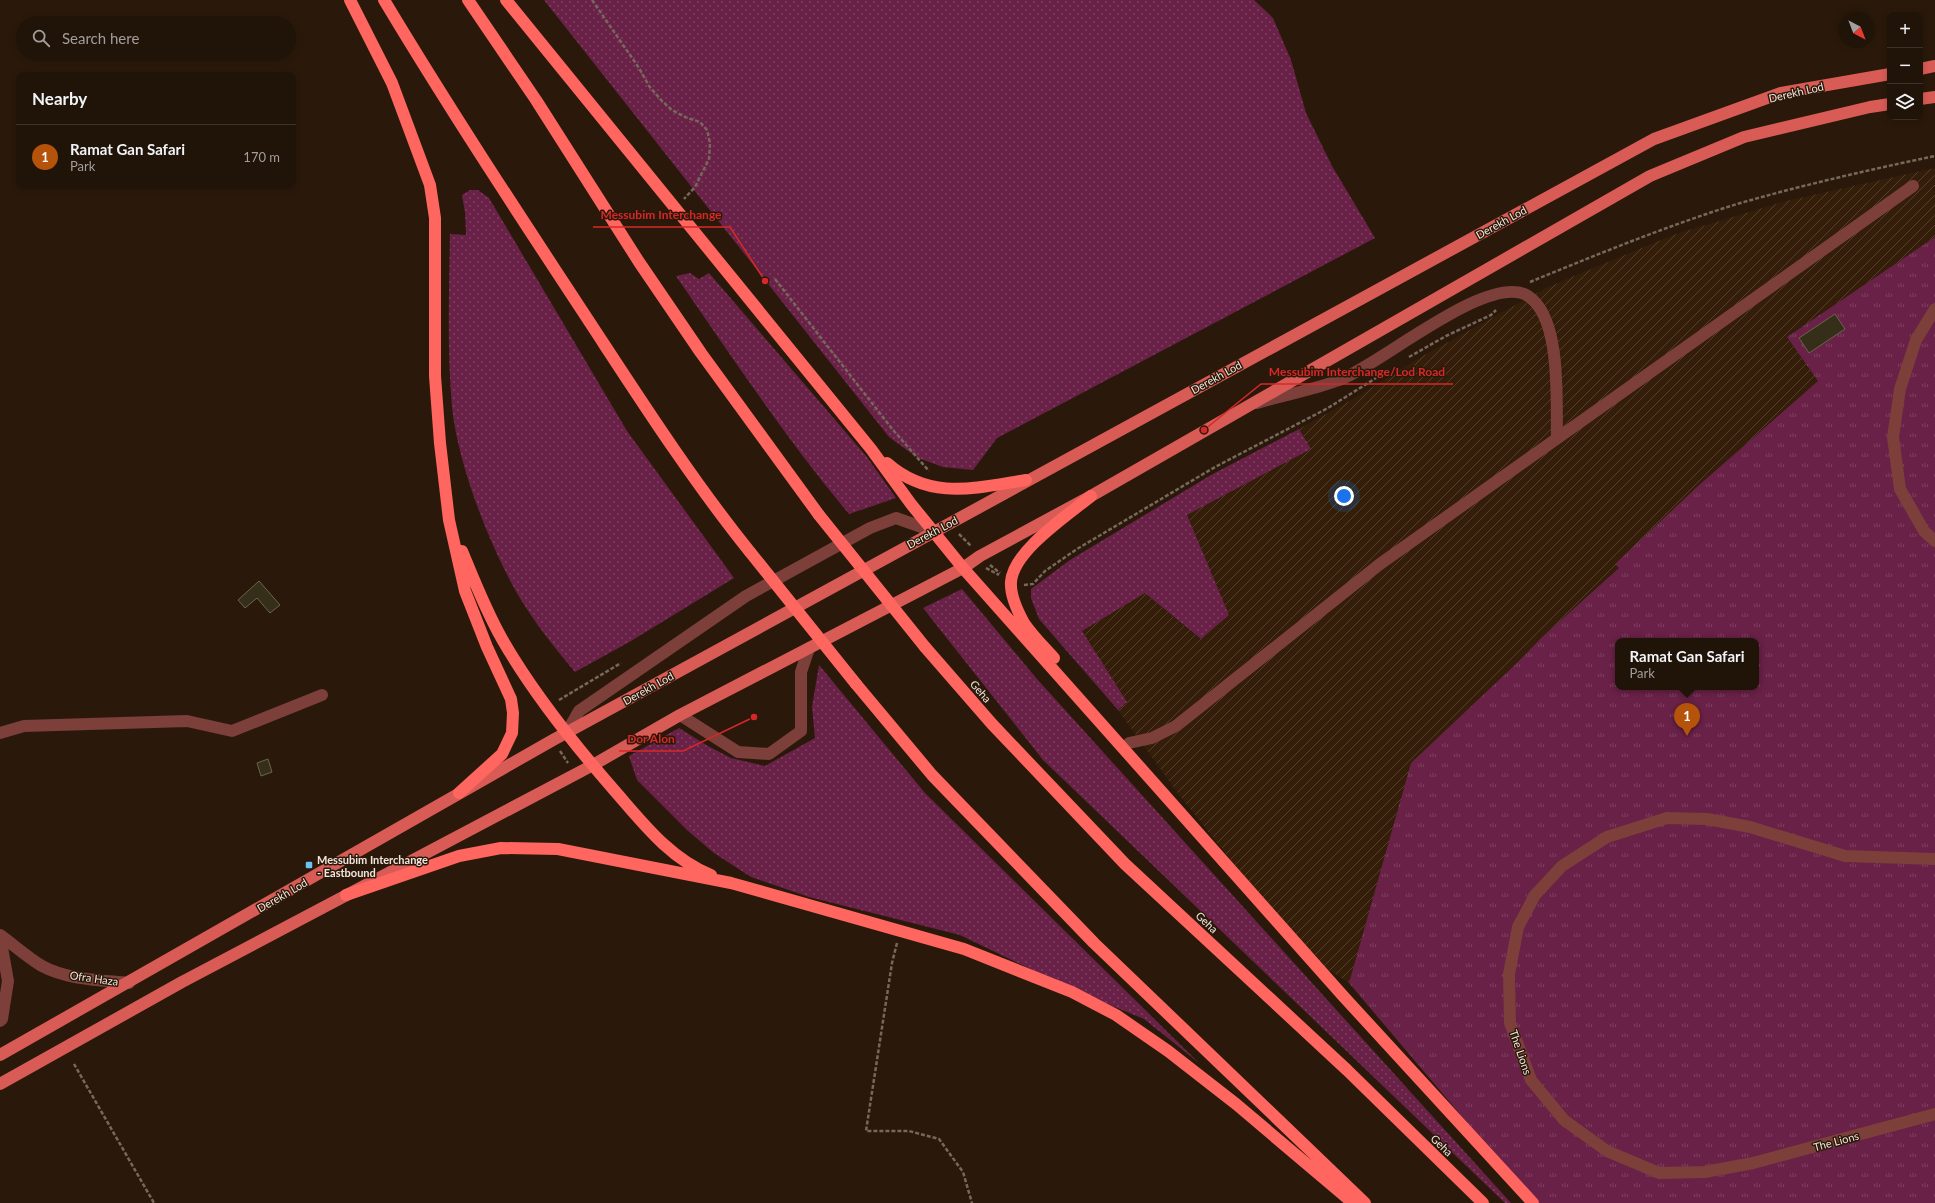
<!DOCTYPE html>
<html lang="en">
<head>
<meta charset="utf-8">
<style>
	body { margin:0; font-family:Lato,sans-serif; background:#2d2016; color:#f1f3f6 }
	.controls { position:absolute; right:12px; top:12px; display:grid; overflow:hidden; border-radius:8px; box-shadow:0 2px 6px #0003 }
	.controls button { width:36px; height:36px; display:grid; place-items:center; padding:0; border:0; border-bottom:1px solid #3d3229; background:#201308; color:#f1f3f6; font:20px sans-serif }
	.compass { position:absolute; left:1839px; top:12px; width:36px; height:36px; border-radius:50%; background:#201308; box-shadow:0 2px 6px #0003; rotate:138deg }
	.you { position:absolute; left:1344px; top:496px; width:14px; height:14px; margin:-10px; border:3px solid #fff; border-radius:50%; background:#1a73e8; box-shadow:0 0 0 6px #1a73e833 }
	.badge { display:grid; place-items:center; width:26px; height:26px; border-radius:50%; background:#b45309; color:#fff; font-size:13px; font-weight:700 }
	.pin { position:absolute; translate:-50% -33px; filter:drop-shadow(0 1px 2px #0008) }
	.pin::after { content:''; position:absolute; top:21px; width:14px; height:12px; background:inherit; clip-path:polygon(0 0,100% 0,50% 100%) }
	.popup { position:absolute; left:1615px; top:638px; width:144px; height:52px; box-sizing:border-box; display:grid; place-content:center; border-radius:8px; background:#201308; filter:drop-shadow(0 1px 3px #0005); font-size:13px; white-space:nowrap; color:#a29e9c }
	.popup b { font-size:15px; color:#f1f3f6 }
	.popup::after { content:''; position:absolute; left:50%; top:100%; margin-left:-8px; border:8px solid transparent; border-top-color:#201308 }
	.list { margin:0; padding:0; list-style:none }
	h2 { display:flex; justify-content:space-between; align-items:center; height:52px; margin:0; padding:0 16px; font-size:17px }
	h2 small { font-size:13px; font-weight:400; color:#a29e9c }
	.list li { display:grid; grid-template-columns:26px 1fr auto; gap:12px; align-items:center; box-sizing:border-box; height:64px; padding:0 16px; border-top:1px solid #3d3229 }
	.list b { display:block; font-size:15px; white-space:nowrap }
	.list p { margin:0; font-size:13px; white-space:nowrap; color:#a29e9c }
	.list em { font-size:13px; font-style:normal; color:#a29e9c }
	.icon { flex:none; width:22px; height:22px; fill:none; stroke:currentColor; stroke-width:2; stroke-linecap:round; stroke-linejoin:round }
	.map { position:relative; flex:none; width:1935px; height:1203px; overflow:hidden }
	.search { position:absolute; background:#201308; box-shadow:0 2px 6px #0003; left:16px; top:16px; width:280px; height:44px; display:flex; align-items:center; gap:10px; box-sizing:border-box; padding:0 14px; border-radius:22px; color:#a29e9c; font-size:15px }
	.panel { position:absolute; background:#201308; box-shadow:0 2px 6px #0003; left:16px; top:72px; width:280px; height:116px; border-radius:8px }
	.map>svg:first-child { display:block }
	.industrial { fill:url(#industrial-furrows) }
	.grass { fill:url(#grass-dots) }
	.park { fill:url(#park-tufts); fill-rule:evenodd }
	.building { fill:#352f19; stroke:#6b654c }
	.lines { fill:none; stroke-linecap:round; stroke-linejoin:round }
	.path { stroke:#77685b; stroke-width:2.5; stroke-dasharray:4 2; stroke-linecap:butt }
	.minor { stroke:#7c3f3a; stroke-width:12 }
	.major { stroke:#d95b55; stroke-width:12 }
	.highway { stroke:#fe665f; stroke-width:12 }
	.highway-bridge { stroke:#fe665f; stroke-width:12 }
	.poi-dot { fill:#6bc3f2; stroke:#2a190a; stroke-width:1.5 }
	.labels { text-anchor:middle; dominant-baseline:central; stroke-width:3; stroke-linejoin:round; paint-order:stroke }
	.street-label { font-size:11px; fill:#f2e5dc; stroke:#2a190a }
	.poi-label { font-size:11px; font-weight:bold; fill:#f2e5dc; stroke:#2a190a; text-anchor:start }
	.leader { fill:none; stroke:#d62828; stroke-width:1.5 }
	.callout-dot { fill:#d62828; stroke:#2a190a; stroke-width:1.5 }
	.callout-label { font-size:12px; text-anchor:middle; font-weight:bold; fill:#d62828; stroke:#2a190a; stroke-width:3; stroke-linejoin:round; paint-order:stroke }
</style>
</head>
<body>
<div class="map">
<svg width="1935" height="1203" viewBox="0 0 1935 1203">
	<defs>
		<pattern id="industrial-furrows" width="10" height="10" patternUnits="userSpaceOnUse"><rect width="10" height="10" fill="#341e09"/><path d="M-1 1l2-2M0 10L10 0M9 11l2-2" fill="none" stroke="#523f2c"/></pattern>
		<pattern id="grass-dots" width="8" height="8" patternUnits="userSpaceOnUse"><rect width="8" height="8" fill="#692147"/><path d="M2 2h.1M6 6h.1" fill="none" stroke="#7f4161" stroke-width="1.8" stroke-linecap="round"/></pattern>
		<pattern id="park-tufts" width="24" height="20" patternUnits="userSpaceOnUse"><rect width="24" height="20" fill="#692147"/><path d="M3 7l-1-3M5 7V3M7 7l1-3M15 17l-1-3M17 17v-4M19 17l1-3" fill="none" stroke="#7f4161"/></pattern>
	</defs>
	<rect width="100%" height="100%" fill="#2a190a"/>
	<!-- industrial -->
	<path class="industrial" d="M 1935,168 L 1935,187 L 1932,188 L 1935,192 L 1935,237 L 1787,337 L 1818,381 L 1698,486 L 1616,564 L 1619,568 L 1541,638 L 1519,661 L 1412,763 L 1349,983 L 1324,967 L 1250,884 L 1180,796 L 1118,710 L 1127,703 L 1082,631 L 1145,593 L 1200,639 L 1229,615 L 1187,515 L 1311,449 L 1299,429 L 1353,399 L 1421,357 L 1548,287 L 1673,235 L 1786,201 Z"/>
	<!-- grass -->
	<path class="grass" d="M 544,0 L 1254,0 L 1273,18 L 1291,60 L 1306,113 L 1332,166 L 1375,238 L 997,438 L 973,470 L 943,467 L 918,458 L 889,437 Z
		M 470,190 L 478,190 L 489,198 L 627,431 L 734,578 L 631,641 L 575,672 C 555,648 534,622 518,595 C 489,544 458,465 452,407 C 447,350 449,292 450,234 L 466,235 L 465,212 L 462,195 Z
		M 690,273 L 699,279 L 709,273 L 867,457 L 896,498 L 849,514 C 786,439 732,357 676,276 Z
		M 1299,429 L 1311,449 L 1187,515 L 1229,615 L 1201,639 L 1145,593 L 1082,631 L 1127,702 L 1118,710 L 1039,619 L 1031,598 L 1031,589 L 1070,560 L 1211,475 Z
		M 962,589 L 1037,679 L 1511,1203 L 1505,1203 L 1043,760 L 923,608 Z
		M 819,665 L 925,793 L 1199,1063 L 1144,1019 L 1076,991 L 960,935 L 809,897 L 751,877 L 714,853 L 688,831 L 637,780 L 629,756 L 679,728 L 708,746 L 731,758 L 765,766 L 815,738 L 812,707 Z"/>
	<!-- park -->
	<path class="park" d="M 1935,237 L 1935,1203 L 1535,1203 L 1349,983 L 1411,763 L 1519,661 L 1541,638 L 1619,568 L 1615,564 L 1698,486 L 1818,381 L 1787,337 ZM 1618,641 L 1756,641 L 1756,687 L 1618,687 Z"/>
	<!-- building -->
	<path class="building" d="M 1835,314 L 1845,329 L 1809,353 L 1799,338 Z
		M 259,581 L 280,605 L 270,613 L 257,598 L 245,608 L 238,600 Z
		M 268,759 L 272,772 L 261,776 L 257,763 Z"/>
	<g class="lines">
		<!-- path -->
		<path class="path" d="M 592,0 L 639,68 L 649,86 L 662,101 L 672,110 L 685,117 L 700,122 L 707,130 L 710,143 L 709,159 L 695,187 L 684,199
			M 775,279 L 893,430 L 929,471
			M 1530,282 C 1598,254 1667,226 1737,204 C 1803,185 1868,170 1935,156
			M 1409,357 L 1446,336 L 1491,315 L 1496,310
			M 959,534 L 971,546
			M 990,565 L 1000,573
			M 986,568 L 999,575
			M 1024,585 L 1033,584 L 1045,571 L 1077,549 L 1215,467 L 1328,408 L 1376,378
			M 559,700 L 621,663
			M 560,751 L 568,763
			M 897,943 L 892,963 L 866,1131 L 909,1131 L 939,1139 L 963,1172 L 972,1203
			M 74,1064 L 154,1203"/>
		<!-- minor -->
		<path class="minor" d="M 1935,309 L 1916,340 L 1900,389 L 1893,437 L 1900,489 L 1924,531 L 1935,541
			M 1257,403 C 1284,395 1313,390 1339,380 C 1379,366 1489,271 1528,296 C 1562,318 1556,402 1557,437
			M 680,715 L 738,752 L 769,754 L 801,731 L 801,672 L 809,648
			M 567,732 L 579,711 L 746,596 L 870,528 L 896,518 L 933,531
			M 0,733 L 24,726 L 187,721 L 232,731 L 322,695
			M 1129,743 L 1152,738 L 1176,726 L 1380,564 L 1913,186
			M 1935,859 L 1845,856 L 1750,827 L 1707,819 L 1667,818 L 1607,837 L 1562,866 L 1535,895 L 1518,927 L 1509,974 L 1510,1023 L 1531,1080 L 1564,1120 L 1607,1151 L 1659,1173 L 1705,1172 L 1753,1163 L 1935,1114
			M 0,935 C 14,945 27,957 42,966 C 68,980 100,980 129,983
			M 0,936 L 8,981 L 2,1019 L 0,1021"/>
		<!-- major -->
		<path class="major" d="M 1920,69 L 1935,66
			M 1920,99 L 1935,97
			M 0,1055 L 553,740 L 1654,139 L 1781,93 L 1890,74
			M 0,1084 L 182,982 L 593,765 L 680,715 L 963,568 L 980,556 L 1091,496 L 1650,176 L 1744,137 L 1870,107 L 1890,104"/>
		<!-- highway -->
		<path class="highway" d="M 350,0 L 392,83 L 430,185 L 435,218 L 435,376 L 440,443 L 449,520 L 465,591 L 487,647 L 511,699 L 513,713 L 512,733 L 502,754 L 459,793
			M 384,0 C 447,105 514,207 581,309 C 635,391 688,475 750,552
			M 468,0 L 536,100 L 639,262 L 701,353 L 819,515
			M 506,0 L 871,449 L 911,504 L 963,568 L 1344,997 L 1533,1203
			M 887,463 C 930,501 975,488 1026,480
			M 462,551 C 474,580 486,611 502,639 C 533,693 573,743 614,790 C 642,822 670,859 711,875
			M 925,647 L 992,724 L 1125,864 L 1347,1070 L 1483,1203
			M 1054,658 C 1044,647 1032,635 1024,623 C 1018,612 1010,595 1011,582 C 1013,551 1068,515 1091,496
			M 856,684 L 932,775 L 1094,943 L 1365,1203
			M 346,895 L 459,856 L 501,848 L 558,849 L 731,883 L 964,949 L 1072,992 L 1116,1015 L 1168,1051 L 1236,1104 L 1353,1203"/>
		<!-- highway-bridge -->
		<path class="highway-bridge" d="M 819,515 L 925,647
			M 750,552 L 856,684"/>
	</g>
	<!-- markers -->
	<rect class="poi-dot" x="305" y="861" width="8" height="8" rx="2"/>
	<g class="labels">
		<!-- street labels -->
		<g class="street-label">
			<text transform="translate(1796 92) rotate(-13)">Derekh Lod</text>
			<text transform="translate(1501 222) rotate(-29)">Derekh Lod</text>
			<text transform="translate(1216 377) rotate(-29)">Derekh Lod</text>
			<text transform="translate(932 532) rotate(-28)">Derekh Lod</text>
			<text transform="translate(648 688) rotate(-29)">Derekh Lod</text>
			<text transform="translate(981 691) rotate(49)">Geha</text>
			<text transform="translate(282 895) rotate(-30)">Derekh Lod</text>
			<text transform="translate(1207 922) rotate(43)">Geha</text>
			<text transform="translate(94 978) rotate(8)">Ofra Haza</text>
			<text transform="translate(1521 1052) rotate(71)">The Lions</text>
			<text transform="translate(1836 1141) rotate(-15)">The Lions</text>
			<text transform="translate(1442 1145) rotate(44)">Geha</text>
		</g>
		<!-- poi labels -->
		<g class="poi-label">
			<text x="317" y="859">Messubim Interchange<tspan x="317" dy="13">- Eastbound</tspan></text>
		</g>
	</g>
	<!-- callouts -->
	<path class="leader" d="M765 281L730 227H593M1204 430L1261 384H1453M754 717L683 751H619"/>
	<g class="callout-dot">
		<circle cx="765" cy="281" r="4"/>
		<circle cx="1204" cy="430" r="4"/>
		<circle cx="754" cy="717" r="4"/>
	</g>
	<g class="callout-label">
		<text x="661" y="219">Messubim Interchange</text>
		<text x="1357" y="376">Messubim Interchange/Lod Road</text>
		<text x="651" y="743">Dor Alon</text>
	</g>
</svg>
<div class="controls">
<button>+</button>
<button>−</button>
<button><svg class="icon" aria-label="layers" viewBox="0 0 24 24"><path d="M12 4l9 5-9 5-9-5zM3 14l9 5 9-5"/></svg></button>
</div>
<svg class="compass" viewBox="-18 -18 36 36"><path d="M0-13l5 13h-10z" fill="#e53935"/><path d="M0 13l5-13h-10z" fill="#a29e9c"/></svg>
<div class="you"></div>
<div class="pin badge" style="left:1687px;top:736px">1</div>
<div class="popup"><b>Ramat Gan Safari</b>Park</div>
<div class="search"><svg class="icon" aria-label="search" viewBox="0 0 24 24"><circle cx="10" cy="10" r="6"/><path d="M15 15l6 6"/></svg>Search here</div>
<section class="panel">
<h2>Nearby<small></small></h2>
<ul class="list">
<li><span class="badge">1</span><div><b>Ramat Gan Safari</b><p>Park</p></div><em>170 m</em></li>
</ul>
</section>
</div>
</body>
</html>
